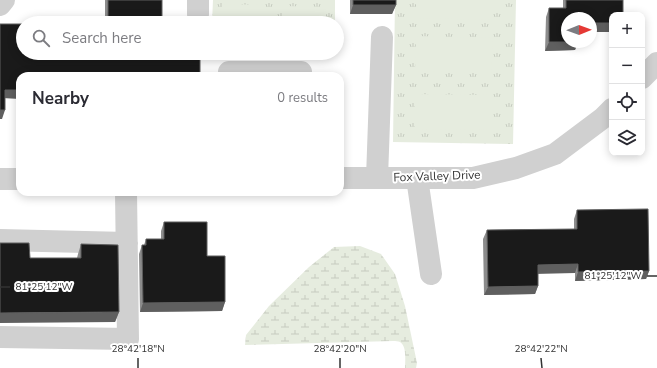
<!DOCTYPE html>
<html lang="en">
<head>
<meta charset="utf-8">
<style>
	body { margin:0; font-family:"Nunito Sans",sans-serif; background:#f7f7f7; color:#2b2b33 }
	.controls { position:absolute; right:12px; top:12px; display:grid; overflow:hidden; border-radius:8px; box-shadow:0 2px 10px #0003 }
	.controls button { width:36px; height:36px; display:grid; place-items:center; padding:0; border:0; border-bottom:1px solid #e1e1e2; background:#fff; color:#2b2b33; font:20px sans-serif }
	.compass { position:absolute; left:561px; top:12px; width:36px; height:36px; border-radius:50%; background:#fff; box-shadow:0 2px 10px #0003; rotate:89deg }
	.list { margin:0; padding:0; list-style:none }
	h2 { display:flex; justify-content:space-between; align-items:center; height:52px; margin:0; padding:0 16px; font-size:17px }
	h2 small { font-size:13px; font-weight:400; color:#7c7c81 }
	.icon { flex:none; width:22px; height:22px; fill:none; stroke:currentColor; stroke-width:2; stroke-linecap:round; stroke-linejoin:round }
	.map { position:relative; flex:none; width:657px; height:368px; overflow:hidden }
	.search { position:absolute; background:#fff; box-shadow:0 2px 10px #0003; left:16px; top:16px; width:328px; height:44px; display:flex; align-items:center; gap:10px; box-sizing:border-box; padding:0 14px; border-radius:22px; color:#7c7c81; font-size:15px }
	.panel { position:absolute; background:#fff; box-shadow:0 2px 10px #0003; left:16px; top:72px; width:328px; height:124px; border-radius:12px }
	.map>svg:first-child { display:block }
	.wetland { fill:url(#wetland-marsh) }
	.park { fill:url(#park-tufts) }
	.pitch { fill:#e6ecdf }
	.lines { fill:none; stroke-linecap:round; stroke-linejoin:round }
	.minor { stroke:#d0d0d0; stroke-width:22 }
	.wall { fill:#8c8c8c }
	.shaded-wall { fill:#5f5f5f }
	.building { fill:#1a1a1a; stroke:#5f5f5f }
	.ticks { fill:none; stroke:#333; stroke-width:1.5 }
	.labels { text-anchor:middle; dominant-baseline:central; stroke-width:4; stroke-linejoin:round; paint-order:stroke }
	.street-label { font-size:12px; fill:#333; stroke:#fff }
	.ticks-label { font-size:10px; text-anchor:middle; fill:#333; stroke:#fff; stroke-width:4; stroke-linejoin:round; paint-order:stroke }
</style>
</head>
<body>
<div class="map">
<svg width="657" height="368" viewBox="0 0 657 368">
	<defs>
		<pattern id="wetland-marsh" width="20" height="14" patternUnits="userSpaceOnUse"><rect width="20" height="14" fill="#e6ecdf"/><path d="M1 5h8M5 5V1M11 12h8M15 12V8" fill="none" stroke="#c6cbc0"/></pattern>
		<pattern id="park-tufts" width="24" height="20" patternUnits="userSpaceOnUse"><rect width="24" height="20" fill="#e6ecdf"/><path d="M3 7l-1-3M5 7V3M7 7l1-3M15 17l-1-3M17 17v-4M19 17l1-3" fill="none" stroke="#c6cbc0"/></pattern>
	</defs>
	<rect width="100%" height="100%" fill="#fff"/>
	<!-- wetland -->
	<path class="wetland" d="M 360,246 L 381,254 L 395,274 L 405,306 L 417,363 L 416,368 L 405,368 C 405,361 407,346 400,342 C 398,341 396,341 393,341 L 245,345 L 246,335 L 269,306 L 309,267 L 334,247 Z"/>
	<!-- park -->
	<path class="park" d="M 213,0 L 335,0 L 335,23 L 212,23 Z
		M 395,0 L 516,0 L 513,144 L 393,142 Z"/>
	<!-- pitch -->
	<path class="pitch" d="M 416,0 L 493,0 L 493,20 L 416,18 Z
		M 222,4 L 266,5 L 266,23 L 222,23 Z
		M 283,6 L 326,7 L 326,23 L 282,23 Z
		M 416,36 L 493,38 L 491,73 L 415,71 Z
		M 415,94 L 491,95 L 491,130 L 415,129 Z"/>
	<g class="lines">
		<!-- minor -->
		<path class="minor" d="M 198,0 L 198,14
			M 0,5 L 4,0
			M 229,76 L 229,72 L 301,72 L 301,76
			M 642,78 L 657,63
			M 340,178 L 473,178 L 516,168 L 555,154 L 603,118 L 612,109
			M 377,178 L 382,37
			M 417,178 L 431,274
			M 0,179 L 20,179
			M 0,240 L 127,243
			M 0,337 L 128,339 L 126,192"/>
	</g>
	<!-- wall -->
	<path class="wall" d="M 105,0 L 162,0 L 162,23 L 37,23 L 37,22 L 105,23 Z
		M 350,0 L 396,0 L 396,5 L 392,14 L 350,14 Z
		M 563,0 L 623,0 L 612,15 L 612,32 L 591,32 L 567,18 L 578,42 L 575,50 L 545,51 L 546,17 L 549,8 L 563,8 Z
		M 577,210 L 649,271 L 646,279 L 575,281 L 575,273 L 538,273 L 538,286 L 535,294 L 484,295 L 483,239 L 487,230 L 574,229 L 574,219 Z
		M 164,222 L 207,256 L 225,302 L 222,311 L 140,312 L 139,254 L 142,245 L 144,245 L 146,239 L 161,239 L 161,231 Z
		M 81,244 L 119,312 L 115,322 L 30,258 L 77,258 L 78,254 Z"/>
	<!-- shaded-wall -->
	<path class="shaded-wall" d="M 353,5 L 396,5 L 392,14 L 350,14 Z
		M 591,23 L 612,23 L 612,32 L 591,32 Z
		M 549,42 L 578,42 L 575,50 L 545,51 Z
		M 5,90 L 20,90 L 20,99 L 2,98 Z
		M 0,110 L 5,110 L 2,119 L 0,119 Z
		M 578,264 L 575,273 L 534,274 L 538,265 Z
		M 649,271 L 646,279 L 575,281 L 578,272 Z
		M 538,286 L 535,294 L 484,295 L 488,287 Z
		M 225,302 L 222,311 L 140,312 L 143,303 Z
		M 119,312 L 115,322 L 0,323 L 0,313 Z"/>
	<!-- building -->
	<path class="building" d="M 108,0 L 162,0 L 162,23 L 37,23 L 37,22 L 108,23 Z
		M 353,0 L 396,0 L 396,5 L 353,5 Z
		M 566,0 L 623,0 L 623,15 L 612,15 L 612,23 L 591,23 L 591,18 L 567,18 L 567,42 L 549,42 L 549,8 L 566,8 Z
		M 0,24 L 23,24 L 23,53 L 200,53 L 200,76 L 20,76 L 20,90 L 5,90 L 5,110 L 0,110 Z
		M 648,209 L 649,271 L 578,272 L 578,264 L 538,265 L 538,286 L 488,287 L 487,230 L 577,229 L 577,210 Z
		M 164,222 L 207,222 L 207,256 L 225,256 L 225,302 L 143,303 L 142,245 L 146,245 L 146,239 L 164,239 Z
		M 0,243 L 29,243 L 30,258 L 81,258 L 81,244 L 118,245 L 119,312 L 0,313 Z"/>
	<!-- ticks -->
	<path class="ticks" d="M 647,276 L 657,276M 0,287 L 10,287M 138,358 L 138,368M 340,358 L 340,368M 541,358 L 542,368"/>
	<g class="labels">
		<!-- street labels -->
		<g class="street-label">
			<text transform="translate(437 176) rotate(-2)">Fox Valley Drive</text>
		</g>
	</g>
	<g class="ticks-label">
		<text x="613" y="279">81°25'12"W</text>
		<text x="44" y="290">81°25'12"W</text>
		<text x="138" y="352">28°42'18"N</text>
		<text x="340" y="352">28°42'20"N</text>
		<text x="541" y="352">28°42'22"N</text>
	</g>
</svg>
<div class="controls">
<button>+</button>
<button>−</button>
<button><svg class="icon" aria-label="locate" viewBox="0 0 24 24"><circle cx="12" cy="12" r="6"/><path d="M12 2v4M12 18v4M2 12h4M18 12h4"/></svg></button>
<button><svg class="icon" aria-label="layers" viewBox="0 0 24 24"><path d="M12 4l9 5-9 5-9-5zM3 14l9 5 9-5"/></svg></button>
</div>
<svg class="compass" viewBox="-18 -18 36 36"><path d="M0-13l5 13h-10z" fill="#e53935"/><path d="M0 13l5-13h-10z" fill="#7c7c81"/></svg>
<div class="search"><svg class="icon" aria-label="search" viewBox="0 0 24 24"><circle cx="10" cy="10" r="6"/><path d="M15 15l6 6"/></svg>Search here</div>
<section class="panel">
<h2>Nearby<small>0 results</small></h2>
<ul class="list">
</ul>
</section>
</div>
</body>
</html>
